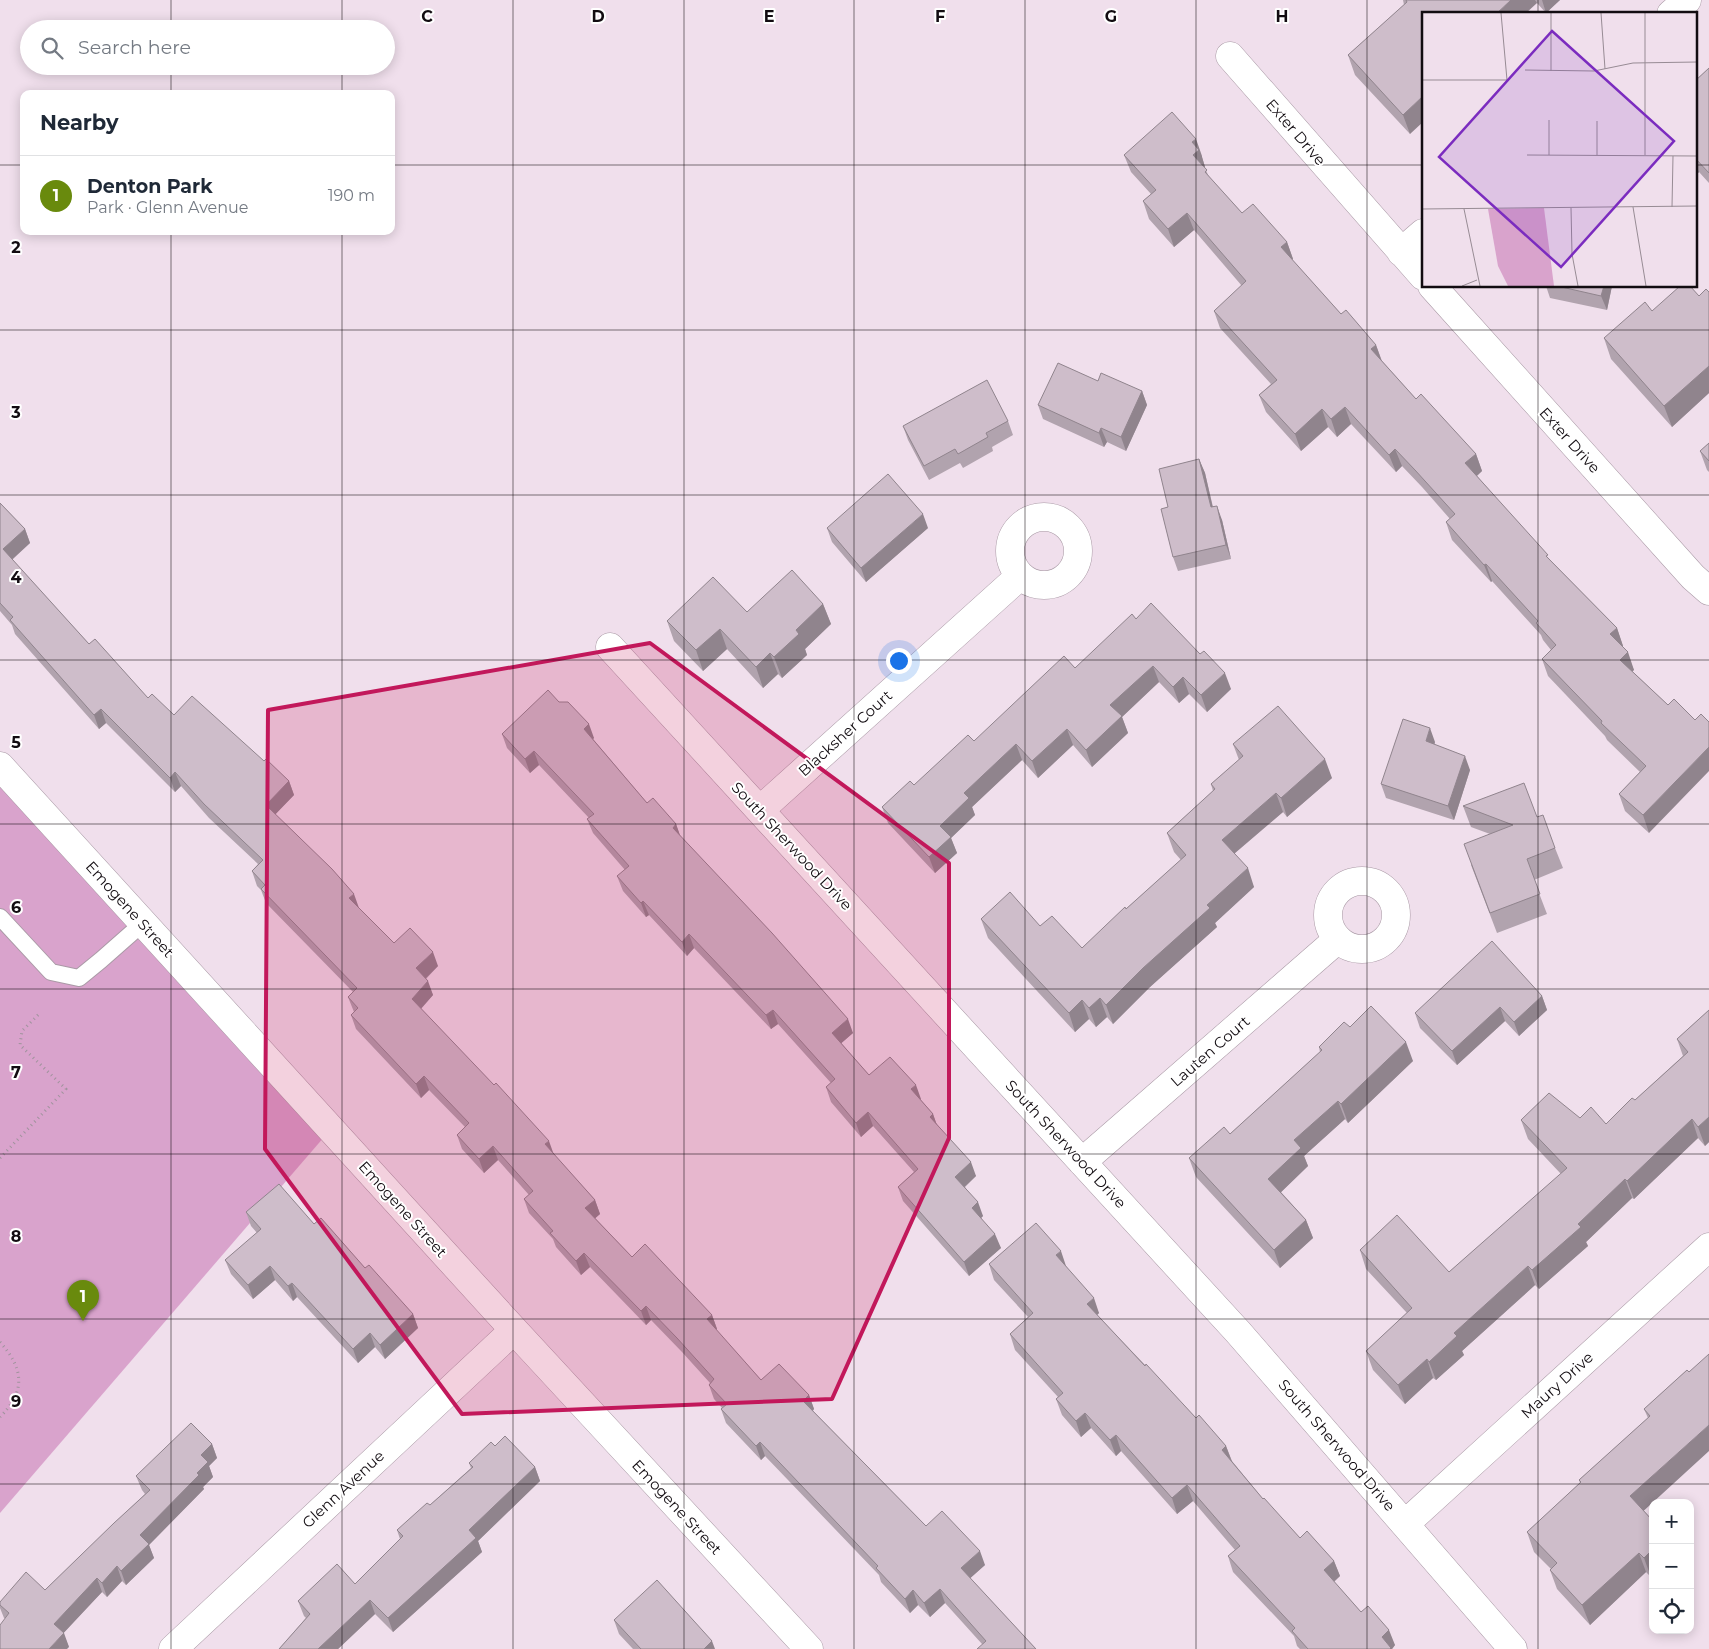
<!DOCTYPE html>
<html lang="en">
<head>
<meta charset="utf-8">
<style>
	body { margin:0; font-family:Montserrat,sans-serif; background:#f6f6f7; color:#1f2937 }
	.controls { position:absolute; right:15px; bottom:15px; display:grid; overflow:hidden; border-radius:10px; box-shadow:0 2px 12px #0003 }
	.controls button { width:45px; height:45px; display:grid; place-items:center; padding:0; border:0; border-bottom:1px solid #e0e1e3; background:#fff; color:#1f2937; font:25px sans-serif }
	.you { position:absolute; left:898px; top:660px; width:18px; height:18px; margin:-12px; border:4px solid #fff; border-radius:50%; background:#1a73e8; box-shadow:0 0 0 8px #1a73e833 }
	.badge { display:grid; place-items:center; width:32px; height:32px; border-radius:50%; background:#698a0d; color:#fff; font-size:16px; font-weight:700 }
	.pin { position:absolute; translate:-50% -41px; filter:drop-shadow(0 1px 2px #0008) }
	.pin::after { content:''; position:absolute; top:26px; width:18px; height:15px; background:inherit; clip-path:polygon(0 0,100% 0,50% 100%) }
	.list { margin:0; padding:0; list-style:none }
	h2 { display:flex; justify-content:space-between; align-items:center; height:65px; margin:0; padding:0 20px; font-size:21px }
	h2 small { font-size:16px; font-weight:400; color:#747a83 }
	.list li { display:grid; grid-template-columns:32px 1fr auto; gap:15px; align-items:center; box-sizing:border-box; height:80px; padding:0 20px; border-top:1px solid #e0e1e3 }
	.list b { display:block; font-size:19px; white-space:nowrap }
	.list p { margin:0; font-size:16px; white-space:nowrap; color:#747a83 }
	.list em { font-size:16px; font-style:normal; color:#747a83 }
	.icon { flex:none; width:28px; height:28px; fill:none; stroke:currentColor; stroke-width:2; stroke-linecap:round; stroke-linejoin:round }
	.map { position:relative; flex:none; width:1709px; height:1649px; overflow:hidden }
	.search { position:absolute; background:#fff; box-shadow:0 2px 12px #0003; left:20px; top:20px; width:375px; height:55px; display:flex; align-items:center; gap:12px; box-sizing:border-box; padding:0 18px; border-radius:28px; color:#747a83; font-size:19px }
	.panel { position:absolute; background:#fff; box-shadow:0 2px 12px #0003; left:20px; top:90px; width:375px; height:145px; border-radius:10px }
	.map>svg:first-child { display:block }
	.green { fill:#d9a3cc }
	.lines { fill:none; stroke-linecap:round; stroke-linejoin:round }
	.service-casing { stroke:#aa9aa6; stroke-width:18 }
	.minor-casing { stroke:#aa9aa6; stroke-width:29 }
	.path { stroke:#a0939d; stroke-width:3; stroke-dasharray:1 4; stroke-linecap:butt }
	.service { stroke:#fff; stroke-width:16 }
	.minor { stroke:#fff; stroke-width:28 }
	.wall { fill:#b1a3ae }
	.shaded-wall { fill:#90848d }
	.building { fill:#cebdca; stroke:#90848d }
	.marked { fill:#c2185b; fill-opacity:0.2; stroke:#c2185b; stroke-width:4; stroke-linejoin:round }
	.grid { fill:none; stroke:#120c11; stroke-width:1; stroke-opacity:0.55 }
	.labels { text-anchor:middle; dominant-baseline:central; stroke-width:4; stroke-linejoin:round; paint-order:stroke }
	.street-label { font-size:15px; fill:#120c11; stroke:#fff }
	.inset-road { fill:none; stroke:#978b94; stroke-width:1 }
	.view { fill:#7b2cbf; fill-opacity:0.15; stroke:#7b2cbf; stroke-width:2.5 }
	.inset-edge { fill:none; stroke:#120c11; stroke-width:2.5 }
	.grid-label { font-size:16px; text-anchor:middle; font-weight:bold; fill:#120c11; stroke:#fff; stroke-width:4; stroke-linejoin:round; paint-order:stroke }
</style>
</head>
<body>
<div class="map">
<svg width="1709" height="1649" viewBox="0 0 1709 1649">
	<rect width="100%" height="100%" fill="#f0dfec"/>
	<!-- green -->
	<path class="green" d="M 0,766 L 331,1129 L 0,1513 Z"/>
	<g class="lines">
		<defs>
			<path id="service" d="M 0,917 L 51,972 L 79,978 L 101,960 L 143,923"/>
			<path id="minor" d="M 1671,14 L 1687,0
				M 1230,56 L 1423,276
				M 1401,252 L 1423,233
				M 1432,286 L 1693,577 L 1709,591
				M1010 551a34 34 0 1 1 68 0a34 34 0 1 1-68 0Z
				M 610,647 L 1238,1332 L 1513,1649
				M 0,766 L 514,1330 L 809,1649
				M 760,810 L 1020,576
				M1328 915a34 34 0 1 1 68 0a34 34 0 1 1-68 0Z
				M 1082,1162 L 1338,939
				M 1405,1524 L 1709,1247
				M 173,1649 L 514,1330"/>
		</defs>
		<!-- service casing -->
		<use href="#service" class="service-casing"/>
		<!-- minor casing -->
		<use href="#minor" class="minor-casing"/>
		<!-- path -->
		<path class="path" d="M 0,1158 L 66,1089 L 20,1045 L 22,1031 L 39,1014
			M 0,1342 C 24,1369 26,1391 0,1417"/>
		<!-- service -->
		<use href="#service" class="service"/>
		<!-- minor -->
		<use href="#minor" class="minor"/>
	</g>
	<!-- wall -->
	<path class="wall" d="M 1403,0 L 1560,0 L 1546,13 L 1537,3 L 1423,14 L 1410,134 L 1355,75 L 1348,55 L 1404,5 Z
		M 1709,68 L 1709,183 L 1699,172 L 1695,176 L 1695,81 Z
		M 1124,155 L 1202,156 L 1202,157 L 1205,167 L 1205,168 L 1209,177 L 1242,213 L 1287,242 L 1293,259 L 1292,260 L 1341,314 L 1376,345 L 1382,361 L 1416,399 L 1476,454 L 1482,471 L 1477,476 L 1550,560 L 1617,628 L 1623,646 L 1622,646 L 1634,670 L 1632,671 L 1668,705 L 1649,833 L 1625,811 L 1619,794 L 1640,772 L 1607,740 L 1605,736 L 1548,676 L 1542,659 L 1551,650 L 1543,640 L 1541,635 L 1492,581 L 1491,582 L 1452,540 L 1446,522 L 1450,519 L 1422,487 L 1402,466 L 1396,472 L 1351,424 L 1337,437 L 1328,427 L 1301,451 L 1266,412 L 1259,395 L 1271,384 L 1220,328 L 1214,311 L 1242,286 L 1194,230 L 1174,247 L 1149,219 L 1143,201 L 1151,194 L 1131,172 Z
		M 1546,286 L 1612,286 L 1607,310 L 1550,298 Z
		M 1709,292 L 1709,393 L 1672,427 L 1611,359 L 1604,338 L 1652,311 L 1699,296 Z
		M 1098,381 L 1142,391 L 1147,405 L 1126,451 L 1107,442 L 1104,447 L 1043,419 L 1038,405 Z
		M 1008,421 L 1013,435 L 992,447 L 993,451 L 963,468 L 960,463 L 929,480 L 908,440 L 903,426 Z
		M 1709,443 L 1709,472 L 1707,470 L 1700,451 Z
		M 1199,459 L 1205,473 L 1213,507 L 1222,520 L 1231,559 L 1178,571 L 1173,557 L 1168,507 Z
		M 0,503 L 25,529 L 30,543 L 12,560 L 89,644 L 148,698 L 174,715 L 264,761 L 289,781 L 294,795 L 275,814 L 359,908 L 394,943 L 438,966 L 426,979 L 433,995 L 421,1009 L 595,1200 L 600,1214 L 595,1218 L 632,1257 L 712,1315 L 717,1329 L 716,1330 L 761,1380 L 809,1395 L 814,1409 L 813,1411 L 926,1526 L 985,1565 L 970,1578 L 1036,1649 L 982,1644 L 945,1603 L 930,1617 L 918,1605 L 910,1613 L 881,1582 L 879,1575 L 765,1456 L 761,1460 L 726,1423 L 721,1409 L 722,1408 L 714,1399 L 709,1385 L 710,1383 L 682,1352 L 651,1320 L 646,1325 L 590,1267 L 581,1275 L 556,1247 L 553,1239 L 529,1213 L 524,1199 L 529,1195 L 498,1160 L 484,1173 L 462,1149 L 457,1135 L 465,1127 L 429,1090 L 421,1098 L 356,1029 L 351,1015 L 354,1012 L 348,997 L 353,992 L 266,903 L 261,890 L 257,886 L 252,871 L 258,864 L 209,818 L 181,786 L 175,792 L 106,723 L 99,729 L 15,634 L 12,625 L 0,611 Z
		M 827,528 L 928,528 L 866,582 L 832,542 Z
		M 823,604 L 831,624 L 805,649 L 807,655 L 782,678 L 778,674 L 763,688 L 727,649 L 703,671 L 674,641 L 667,621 Z
		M 1136,619 L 1231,689 L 1207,712 L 1189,694 L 1179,703 L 1159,682 L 1122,717 L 1128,733 L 1092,767 L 1073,745 L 1038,778 L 1022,760 L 972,807 L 975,815 L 951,838 L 957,853 L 935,873 L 888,823 L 882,807 L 914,785 L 974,741 L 1075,668 Z
		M 559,702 L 594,738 L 593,739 L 647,803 L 676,824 L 680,836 L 853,1033 L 841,1043 L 869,1075 L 921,1099 L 920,1099 L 933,1114 L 936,1123 L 976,1176 L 965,1187 L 983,1216 L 981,1218 L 1001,1248 L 969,1276 L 903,1201 L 898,1187 L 914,1172 L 873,1126 L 861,1137 L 831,1102 L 826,1087 L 831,1083 L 778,1024 L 771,1029 L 694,948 L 687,956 L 649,915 L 646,917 L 623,891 L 617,876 L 625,870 L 593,833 L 587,819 L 589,818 L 539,765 L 530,773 L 507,748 L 502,734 Z
		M 1435,742 L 1434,745 L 1470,770 L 1454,820 L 1386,798 L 1381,784 Z
		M 1233,744 L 1332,778 L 1287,817 L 1283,812 L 1234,854 L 1254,887 L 1215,923 L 1217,927 L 1150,987 L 1113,1024 L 1107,1017 L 1096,1027 L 1089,1019 L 1075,1032 L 988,938 L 981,919 L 1040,926 L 1082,948 L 1181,860 L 1174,852 L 1167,833 L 1213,791 L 1211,784 L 1239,760 Z
		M 1463,806 L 1537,817 L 1555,848 L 1563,868 L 1534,880 L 1547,914 L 1497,933 L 1471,865 L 1490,834 L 1471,827 Z
		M 1542,996 L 1547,1010 L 1519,1036 L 1505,1021 L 1457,1065 L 1420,1028 L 1415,1013 Z
		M 1709,1010 L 1709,1142 L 1705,1146 L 1698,1138 L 1634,1199 L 1632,1198 L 1586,1242 L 1588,1246 L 1539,1289 L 1535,1285 L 1462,1351 L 1464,1355 L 1436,1380 L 1433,1378 L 1405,1404 L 1373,1370 L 1366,1351 L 1407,1313 L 1366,1269 L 1360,1250 L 1449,1272 L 1561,1174 L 1528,1139 L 1521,1120 L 1580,1118 L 1606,1124 L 1635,1100 L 1683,1056 L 1677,1039 Z
		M 1350,1027 L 1413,1061 L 1348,1123 L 1345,1119 L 1304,1156 L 1308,1166 L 1281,1192 L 1306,1220 L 1313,1238 L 1280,1268 L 1196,1177 L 1189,1158 L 1230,1134 L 1320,1052 L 1319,1047 Z
		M 246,1212 L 314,1224 L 365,1268 L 413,1314 L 418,1328 L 385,1359 L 375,1347 L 358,1363 L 297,1297 L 293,1301 L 275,1280 L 253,1299 L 231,1274 L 225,1260 L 257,1233 L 251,1226 Z
		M 989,1264 L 1066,1266 L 1099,1313 L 1097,1315 L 1196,1418 L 1226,1446 L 1232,1461 L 1263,1499 L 1300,1538 L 1334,1561 L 1340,1576 L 1334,1582 L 1361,1612 L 1395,1645 L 1392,1649 L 1300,1649 L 1297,1646 L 1294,1636 L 1233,1572 L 1228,1556 L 1235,1550 L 1193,1501 L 1177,1514 L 1121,1451 L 1116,1456 L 1091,1428 L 1081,1437 L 1062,1415 L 1056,1399 L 1058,1397 L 1015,1350 L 1010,1334 L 1028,1317 L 994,1280 Z
		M 1687,1370 L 1643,1510 L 1653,1521 L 1653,1575 L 1651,1577 L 1646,1572 L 1590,1625 L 1557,1589 L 1550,1570 L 1551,1569 L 1534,1552 L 1527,1532 L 1580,1483 L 1579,1480 L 1648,1418 L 1644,1409 Z
		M 212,1444 L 217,1458 L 209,1466 L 213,1477 L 203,1487 L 204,1489 L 149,1545 L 154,1558 L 126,1585 L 122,1581 L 107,1597 L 102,1592 L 63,1633 L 69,1647 L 4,1618 L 0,1608 L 0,1602 L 45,1590 L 145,1494 L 142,1490 L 136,1476 Z
		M 495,1446 L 535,1467 L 540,1481 L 478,1541 L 482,1552 L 393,1632 L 375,1614 L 338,1649 L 279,1649 L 306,1618 L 304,1616 L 298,1601 L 355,1584 L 400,1539 L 397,1530 L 430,1505 L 471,1468 L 469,1463 Z
		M 614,1620 L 715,1649 L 633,1649 L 619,1634 Z"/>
	<!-- shaded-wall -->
	<path class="shaded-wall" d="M 1511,0 L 1535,0 L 1537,3 L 1525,14 L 1496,14 Z
		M 1542,0 L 1560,0 L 1546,13 Z
		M 1423,96 L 1423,122 L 1410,134 L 1403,115 Z
		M 1196,139 L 1202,156 L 1202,157 L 1205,167 L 1200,173 L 1193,155 L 1192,142 Z
		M 1695,162 L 1699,172 L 1695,176 Z
		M 1187,213 L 1194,230 L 1174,247 L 1168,229 Z
		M 1287,242 L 1293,259 L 1287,264 L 1281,247 Z
		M 1604,286 L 1612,286 L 1607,310 L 1601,296 Z
		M 1376,345 L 1382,362 L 1371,349 Z
		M 1709,366 L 1709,393 L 1672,427 L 1664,406 Z
		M 1142,391 L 1147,405 L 1126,451 L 1121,437 Z
		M 1345,407 L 1351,424 L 1337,437 L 1331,419 Z
		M 1322,409 L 1328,427 L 1301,451 L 1295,434 Z
		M 1101,428 L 1107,442 L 1104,447 L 1099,433 Z
		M 1395,449 L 1402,466 L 1396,472 L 1389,455 Z
		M 1476,454 L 1482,471 L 1472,480 L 1465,463 Z
		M 1199,459 L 1205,473 L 1216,522 L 1211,507 Z
		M 1217,506 L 1222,520 L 1231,559 L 1226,545 Z
		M 923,514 L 928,528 L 866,582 L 861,568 Z
		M 25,529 L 30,543 L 8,563 L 3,549 Z
		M 1486,564 L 1492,581 L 1491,582 L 1484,565 Z
		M 823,604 L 831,624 L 805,649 L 807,655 L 782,678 L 774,657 L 796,630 Z
		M 1617,628 L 1623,646 L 1616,651 L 1610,634 Z
		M 720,629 L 727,649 L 703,671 L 696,650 Z
		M 1628,652 L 1634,670 L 1626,677 L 1620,660 Z
		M 770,653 L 778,674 L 763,688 L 756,667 Z
		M 1153,666 L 1159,682 L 1122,717 L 1128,733 L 1092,767 L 1086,750 L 1110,705 Z
		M 1225,673 L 1231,689 L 1207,712 L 1201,695 Z
		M 1183,677 L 1189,694 L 1179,703 L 1173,687 Z
		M 101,709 L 106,723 L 99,729 L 94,715 Z
		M 589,724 L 594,738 L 589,743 L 584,729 Z
		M 1430,728 L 1435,742 L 1431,755 L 1426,741 Z
		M 1067,729 L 1073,745 L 1038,778 L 1032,761 Z
		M 1016,744 L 1022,760 L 972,807 L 975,815 L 951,838 L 957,853 L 935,873 L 929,857 L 940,826 L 964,793 Z
		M 1709,747 L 1709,771 L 1649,833 L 1643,815 Z
		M 534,751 L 539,765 L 530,773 L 525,759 Z
		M 1465,756 L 1470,770 L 1454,820 L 1448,806 Z
		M 1325,759 L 1332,778 L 1287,817 L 1281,798 Z
		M 175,772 L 181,786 L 175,792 L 170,778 Z
		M 289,781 L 294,795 L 271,819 L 266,805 Z
		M 1276,793 L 1283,812 L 1229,858 L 1222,840 Z
		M 676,824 L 681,838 L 673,828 Z
		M 1248,868 L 1254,887 L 1215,923 L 1217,927 L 1150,987 L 1113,1024 L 1106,1005 L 1207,905 Z
		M 354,894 L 359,908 L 349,898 Z
		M 643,901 L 649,915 L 646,917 L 641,903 Z
		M 689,934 L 694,948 L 687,956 L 682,942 Z
		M 433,952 L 438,966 L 422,982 L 416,968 Z
		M 428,981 L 433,995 L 417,1013 L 412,999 Z
		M 1542,996 L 1547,1010 L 1519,1036 L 1514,1022 Z
		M 1100,998 L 1107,1017 L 1096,1027 L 1089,1008 Z
		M 1082,1000 L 1089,1019 L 1075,1032 L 1069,1013 Z
		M 1500,1007 L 1505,1021 L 1457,1065 L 1452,1051 Z
		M 773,1010 L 778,1024 L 771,1029 L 766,1015 Z
		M 848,1019 L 853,1033 L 837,1047 L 832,1033 Z
		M 1406,1042 L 1413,1061 L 1348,1123 L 1341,1104 Z
		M 424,1076 L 429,1090 L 421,1098 L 416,1084 Z
		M 916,1085 L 921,1099 L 916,1103 L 911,1089 Z
		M 1338,1101 L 1345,1119 L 1304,1156 L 1308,1166 L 1275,1198 L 1268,1179 L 1294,1140 Z
		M 868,1112 L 873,1126 L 861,1137 L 856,1123 Z
		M 933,1114 L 938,1128 L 930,1117 Z
		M 1709,1117 L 1709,1142 L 1705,1146 L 1698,1127 Z
		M 1692,1119 L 1698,1138 L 1634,1199 L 1627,1181 Z
		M 549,1141 L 554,1155 L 545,1144 Z
		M 493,1146 L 498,1160 L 484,1173 L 479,1159 Z
		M 971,1162 L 976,1176 L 960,1191 L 955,1177 Z
		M 1625,1179 L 1632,1198 L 1586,1242 L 1588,1246 L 1539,1289 L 1532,1270 L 1578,1224 Z
		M 595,1200 L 600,1214 L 590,1223 L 585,1208 Z
		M 978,1202 L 983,1216 L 977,1222 L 972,1208 Z
		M 1306,1220 L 1313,1238 L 1280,1268 L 1274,1250 Z
		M 995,1234 L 1001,1248 L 969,1276 L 964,1262 Z
		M 1061,1251 L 1066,1266 L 1061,1270 L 1056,1255 Z
		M 584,1253 L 590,1267 L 581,1275 L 576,1261 Z
		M 270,1266 L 275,1280 L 253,1299 L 248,1285 Z
		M 1528,1266 L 1535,1285 L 1462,1351 L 1464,1355 L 1436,1380 L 1429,1362 L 1454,1333 Z
		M 292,1283 L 297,1297 L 293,1301 L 288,1286 Z
		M 1094,1298 L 1099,1313 L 1093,1319 L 1087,1304 Z
		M 646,1306 L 651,1320 L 646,1325 L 641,1311 Z
		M 413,1314 L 418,1328 L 385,1359 L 380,1345 Z
		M 712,1315 L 717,1329 L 712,1333 L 707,1319 Z
		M 370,1333 L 375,1347 L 358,1363 L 353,1349 Z
		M 1427,1359 L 1433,1378 L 1405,1404 L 1398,1385 Z
		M 809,1395 L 814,1409 L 808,1415 L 803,1401 Z
		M 1085,1413 L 1091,1428 L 1081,1437 L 1076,1421 Z
		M 1709,1425 L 1709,1451 L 1638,1516 L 1630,1496 Z
		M 1116,1435 L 1121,1451 L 1116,1456 L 1110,1440 Z
		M 760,1442 L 765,1456 L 761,1460 L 756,1446 Z
		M 212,1444 L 217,1458 L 209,1466 L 213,1477 L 203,1487 L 204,1489 L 149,1545 L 154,1558 L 126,1585 L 121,1571 L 140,1535 L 197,1473 L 201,1455 Z
		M 1226,1446 L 1232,1462 L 1222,1450 Z
		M 535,1467 L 540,1481 L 478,1541 L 482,1552 L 393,1632 L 388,1618 L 469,1530 Z
		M 1187,1485 L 1193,1501 L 1177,1514 L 1172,1498 Z
		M 1653,1549 L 1653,1575 L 1651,1577 L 1644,1558 Z
		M 980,1551 L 985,1565 L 966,1582 L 961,1568 Z
		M 1639,1553 L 1646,1572 L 1590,1625 L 1582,1605 Z
		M 1334,1561 L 1340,1576 L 1330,1585 L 1324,1570 Z
		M 117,1566 L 122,1581 L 107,1597 L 102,1583 Z
		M 97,1578 L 102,1592 L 59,1638 L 54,1624 Z
		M 940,1589 L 945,1603 L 930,1617 L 924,1603 Z
		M 913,1590 L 918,1605 L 910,1613 L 905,1599 Z
		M 370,1600 L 375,1614 L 338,1649 L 318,1649 Z
		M 1389,1630 L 1395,1645 L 1392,1649 L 1386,1649 L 1382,1637 Z
		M 64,1633 L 69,1647 L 67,1649 L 49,1649 Z
		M 712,1641 L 715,1649 L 704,1649 Z"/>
	<!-- building -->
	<path class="building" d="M 1406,0 L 1511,0 L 1496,14 L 1423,14 L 1423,96 L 1403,115 L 1348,55 L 1407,2 Z
		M 1709,68 L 1709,173 L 1695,158 L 1695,81 Z
		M 1172,112 L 1196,139 L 1192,142 L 1199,150 L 1193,155 L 1207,170 L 1205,172 L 1242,213 L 1253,204 L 1287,242 L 1281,247 L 1341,314 L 1346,310 L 1376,345 L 1371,349 L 1416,399 L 1421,394 L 1476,454 L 1465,463 L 1548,555 L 1546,556 L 1617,628 L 1610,634 L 1628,652 L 1620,660 L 1668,705 L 1674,699 L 1695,720 L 1701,714 L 1709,722 L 1709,747 L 1643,815 L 1619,794 L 1646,766 L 1601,723 L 1602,721 L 1542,659 L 1556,645 L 1536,623 L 1538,621 L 1486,564 L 1484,565 L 1446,522 L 1455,514 L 1415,470 L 1395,449 L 1389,455 L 1345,407 L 1331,419 L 1322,409 L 1295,434 L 1259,395 L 1277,380 L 1214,311 L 1246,281 L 1187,213 L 1168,229 L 1143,201 L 1156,190 L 1124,155 Z
		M 1557,286 L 1604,286 L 1601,296 Z
		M 1680,286 L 1690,286 L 1699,296 L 1706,289 L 1709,292 L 1709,366 L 1664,406 L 1604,338 L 1645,302 L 1652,311 Z
		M 1058,363 L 1098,381 L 1101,373 L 1142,391 L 1121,437 L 1101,428 L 1099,433 L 1038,405 Z
		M 987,380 L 1008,421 L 986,433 L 988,437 L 958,454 L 955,449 L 924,466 L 903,426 Z
		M 1709,443 L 1709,461 L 1700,451 Z
		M 1199,459 L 1211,507 L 1217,506 L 1226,545 L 1173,557 L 1161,509 L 1168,507 L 1159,469 Z
		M 888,474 L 923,514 L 861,568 L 827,528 Z
		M 0,503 L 25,529 L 3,549 L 89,644 L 95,639 L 148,698 L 152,694 L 174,715 L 192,696 L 264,761 L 266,759 L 289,781 L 266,805 L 332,869 L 354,894 L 349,898 L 394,943 L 410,928 L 433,952 L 416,968 L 428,981 L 412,999 L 494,1085 L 496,1083 L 549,1141 L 545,1144 L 595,1200 L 585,1208 L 632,1257 L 645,1244 L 712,1315 L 707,1319 L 761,1380 L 779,1364 L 809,1395 L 803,1401 L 926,1526 L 942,1511 L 980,1551 L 961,1568 L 1036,1649 L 977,1649 L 986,1641 L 940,1589 L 924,1603 L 913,1590 L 905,1599 L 876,1568 L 878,1566 L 760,1442 L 756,1446 L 721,1409 L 727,1404 L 709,1385 L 714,1379 L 677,1338 L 646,1306 L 641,1311 L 584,1253 L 576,1261 L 550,1233 L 553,1231 L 524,1199 L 533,1191 L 493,1146 L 479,1159 L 457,1135 L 469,1123 L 424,1076 L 416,1084 L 351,1015 L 358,1008 L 348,997 L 357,988 L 261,889 L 265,885 L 252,871 L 263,860 L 204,804 L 175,772 L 170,778 L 101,709 L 94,715 L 10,620 L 13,617 L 0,603 Z
		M 792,570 L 823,604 L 796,630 L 799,634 L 774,657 L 770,653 L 756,667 L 720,629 L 696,650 L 667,621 L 713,577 L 747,612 Z
		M 1151,603 L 1200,654 L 1204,651 L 1225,673 L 1201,695 L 1183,677 L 1173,687 L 1153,666 L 1110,705 L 1122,716 L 1086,750 L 1067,729 L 1032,761 L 1016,744 L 964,793 L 969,798 L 940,826 L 951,837 L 929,857 L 882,807 L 910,781 L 914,785 L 968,735 L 974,741 L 1064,656 L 1075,668 L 1132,614 L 1136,619 Z
		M 548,690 L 559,702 L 568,702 L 589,724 L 584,729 L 647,803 L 653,798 L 676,824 L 673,828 L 772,933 L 848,1019 L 832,1033 L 869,1075 L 890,1057 L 916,1085 L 911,1089 L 933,1114 L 930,1117 L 971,1162 L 955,1177 L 978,1202 L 972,1208 L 995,1234 L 964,1262 L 898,1187 L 918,1169 L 868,1112 L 856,1123 L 826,1087 L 835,1079 L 773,1010 L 766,1015 L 689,934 L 682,942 L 643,901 L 641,903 L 617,876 L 629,866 L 587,819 L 594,814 L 534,751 L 525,759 L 502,734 Z
		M 1278,706 L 1325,759 L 1281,798 L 1276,793 L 1222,840 L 1248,868 L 1207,905 L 1210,908 L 1143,968 L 1106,1005 L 1100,998 L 1089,1008 L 1082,1000 L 1069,1013 L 981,919 L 1010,892 L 1040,926 L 1052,916 L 1082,948 L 1125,907 L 1126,909 L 1186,855 L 1167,833 L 1215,789 L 1211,784 L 1243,756 L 1233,744 Z
		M 1403,719 L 1430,728 L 1426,741 L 1465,756 L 1448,806 L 1381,784 Z
		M 1524,783 L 1537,817 L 1543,815 L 1555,848 L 1527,859 L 1540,894 L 1490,913 L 1464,844 L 1513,825 L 1463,806 Z
		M 1492,941 L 1542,996 L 1514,1022 L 1500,1007 L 1452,1051 L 1415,1013 Z
		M 1371,1006 L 1406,1042 L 1341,1104 L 1338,1101 L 1294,1140 L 1301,1148 L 1268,1179 L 1306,1220 L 1274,1250 L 1189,1158 L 1224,1127 L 1230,1134 L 1322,1050 L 1319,1047 L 1344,1022 L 1350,1027 Z
		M 1709,1010 L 1709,1117 L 1698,1127 L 1692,1119 L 1627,1181 L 1625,1179 L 1578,1224 L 1581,1227 L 1532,1270 L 1528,1266 L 1454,1333 L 1457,1336 L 1429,1362 L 1427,1359 L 1398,1385 L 1366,1351 L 1412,1308 L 1360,1250 L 1397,1215 L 1449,1272 L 1567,1168 L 1521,1120 L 1549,1093 L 1580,1118 L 1591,1107 L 1606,1124 L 1632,1098 L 1635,1100 L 1688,1052 L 1677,1039 Z
		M 279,1184 L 314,1224 L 321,1218 L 365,1268 L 369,1265 L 413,1314 L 380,1345 L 370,1333 L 353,1349 L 292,1283 L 288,1286 L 270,1266 L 248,1285 L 225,1260 L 261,1229 L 246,1212 Z
		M 1036,1223 L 1061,1251 L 1056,1255 L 1094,1298 L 1087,1304 L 1145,1366 L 1146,1364 L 1196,1418 L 1199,1415 L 1226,1446 L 1222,1450 L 1263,1499 L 1264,1498 L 1300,1538 L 1307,1531 L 1334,1561 L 1324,1570 L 1361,1612 L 1368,1606 L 1389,1630 L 1382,1637 L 1391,1648 L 1390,1649 L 1308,1649 L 1292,1631 L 1295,1628 L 1228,1556 L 1240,1546 L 1187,1485 L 1172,1498 L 1116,1435 L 1110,1440 L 1085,1413 L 1076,1421 L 1056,1399 L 1063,1393 L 1010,1334 L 1033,1313 L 989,1264 Z
		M 1709,1354 L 1709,1425 L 1630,1496 L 1653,1521 L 1653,1549 L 1644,1558 L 1639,1553 L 1582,1605 L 1550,1570 L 1557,1563 L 1527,1532 L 1581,1482 L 1579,1480 L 1650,1416 L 1644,1409 L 1687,1370 L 1689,1372 Z
		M 191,1423 L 212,1444 L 201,1455 L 208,1462 L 197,1473 L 199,1475 L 140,1535 L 149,1544 L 121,1571 L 117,1566 L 102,1583 L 97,1578 L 54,1624 L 64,1633 L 49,1649 L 0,1649 L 0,1625 L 9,1613 L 0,1605 L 0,1602 L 26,1572 L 45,1590 L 114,1523 L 150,1490 L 136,1476 Z
		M 505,1436 L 535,1467 L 469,1530 L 476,1538 L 388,1618 L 370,1600 L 318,1649 L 279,1649 L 310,1614 L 298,1601 L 337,1564 L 355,1584 L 403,1536 L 397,1530 L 427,1503 L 430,1505 L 473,1467 L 469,1463 L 491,1442 L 495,1446 Z
		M 657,1580 L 712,1641 L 704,1649 L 641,1649 L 614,1620 Z"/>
	<!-- marked area -->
	<path class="marked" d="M 650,643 L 949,863 L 949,1138 L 832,1399 L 462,1414 L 265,1149 L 268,710 Z"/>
	<!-- grid -->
	<path class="grid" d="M 171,0 L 171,29M 342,0 L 342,29M 513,0 L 513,1649M 684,0 L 684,1649M 854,0 L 854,1649M 1025,0 L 1025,1649M 1196,0 L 1196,1649M 1367,0 L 1367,1649M 1538,0 L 1538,14M 171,66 L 171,94M 342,66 L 342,94M 0,165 L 24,165M 391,165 L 1423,165M 1695,165 L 1709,165M 171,231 L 171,1649M 342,231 L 342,1649M 1538,286 L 1538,1649M 0,330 L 1709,330M 0,495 L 1709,495M 0,660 L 1709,660M 0,824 L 1709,824M 0,989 L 1709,989M 0,1154 L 1709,1154M 0,1319 L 1709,1319M 0,1484 L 1709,1484"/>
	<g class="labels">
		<!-- street labels -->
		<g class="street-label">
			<text transform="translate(1296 132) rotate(49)">Exter Drive</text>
			<text transform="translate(1570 440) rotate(48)">Exter Drive</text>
			<text transform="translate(845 733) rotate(-42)">Blacksher Court</text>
			<text transform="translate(792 846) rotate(47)">South Sherwood Drive</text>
			<text transform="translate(130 909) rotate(48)">Emogene Street</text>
			<text transform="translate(1210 1051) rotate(-41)">Lauten Court</text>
			<text transform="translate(1066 1144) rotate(47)">South Sherwood Drive</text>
			<text transform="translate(403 1209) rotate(48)">Emogene Street</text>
			<text transform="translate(1557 1385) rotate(-42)">Maury Drive</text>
			<text transform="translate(1337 1445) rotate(49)">South Sherwood Drive</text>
			<text transform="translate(343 1489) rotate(-43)">Glenn Avenue</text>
			<text transform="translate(677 1507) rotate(47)">Emogene Street</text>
		</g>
	</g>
	<!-- overview -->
	<g transform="translate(1422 12)">
		<rect width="275" height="275" fill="#f0dfec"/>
		<path d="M 122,196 L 132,274 L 86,274 L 76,254 L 66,197 Z" fill="#d9a3cc"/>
		<path class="inset-road" d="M 179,1 L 183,57M 103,58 L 172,59 L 211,51 L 275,50M 129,59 L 129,1M 0,68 L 85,68 L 79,1M 105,143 L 275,144M 127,143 L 127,108M 175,143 L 175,109M 223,143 L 223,1M 211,195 L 224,274M 250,195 L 251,144M 149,196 L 150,242 L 156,274M 0,197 L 275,194M 42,197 L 58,274M 40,274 L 55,268"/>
		<path class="view" d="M 130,19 L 252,129 L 139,255 L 17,145 Z"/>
		<rect width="275" height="275" class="inset-edge"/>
	</g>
	<g class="grid-label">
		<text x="427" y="22">C</text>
		<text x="598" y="22">D</text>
		<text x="769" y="22">E</text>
		<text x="940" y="22">F</text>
		<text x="1111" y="22">G</text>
		<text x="1282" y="22">H</text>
		<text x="16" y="253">2</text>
		<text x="16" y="418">3</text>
		<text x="16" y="583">4</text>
		<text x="16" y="748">5</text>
		<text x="16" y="913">6</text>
		<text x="16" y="1078">7</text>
		<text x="16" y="1242">8</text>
		<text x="16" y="1407">9</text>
	</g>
</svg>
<div class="controls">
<button>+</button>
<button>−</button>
<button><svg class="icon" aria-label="locate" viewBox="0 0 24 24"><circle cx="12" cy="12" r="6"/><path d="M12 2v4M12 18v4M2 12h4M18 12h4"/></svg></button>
</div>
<div class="you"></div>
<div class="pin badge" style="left:83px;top:1321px">1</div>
<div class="search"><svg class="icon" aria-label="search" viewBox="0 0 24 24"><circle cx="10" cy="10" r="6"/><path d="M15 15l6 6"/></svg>Search here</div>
<section class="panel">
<h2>Nearby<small></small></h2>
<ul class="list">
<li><span class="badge">1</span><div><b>Denton Park</b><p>Park · Glenn Avenue</p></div><em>190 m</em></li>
</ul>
</section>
</div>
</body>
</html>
